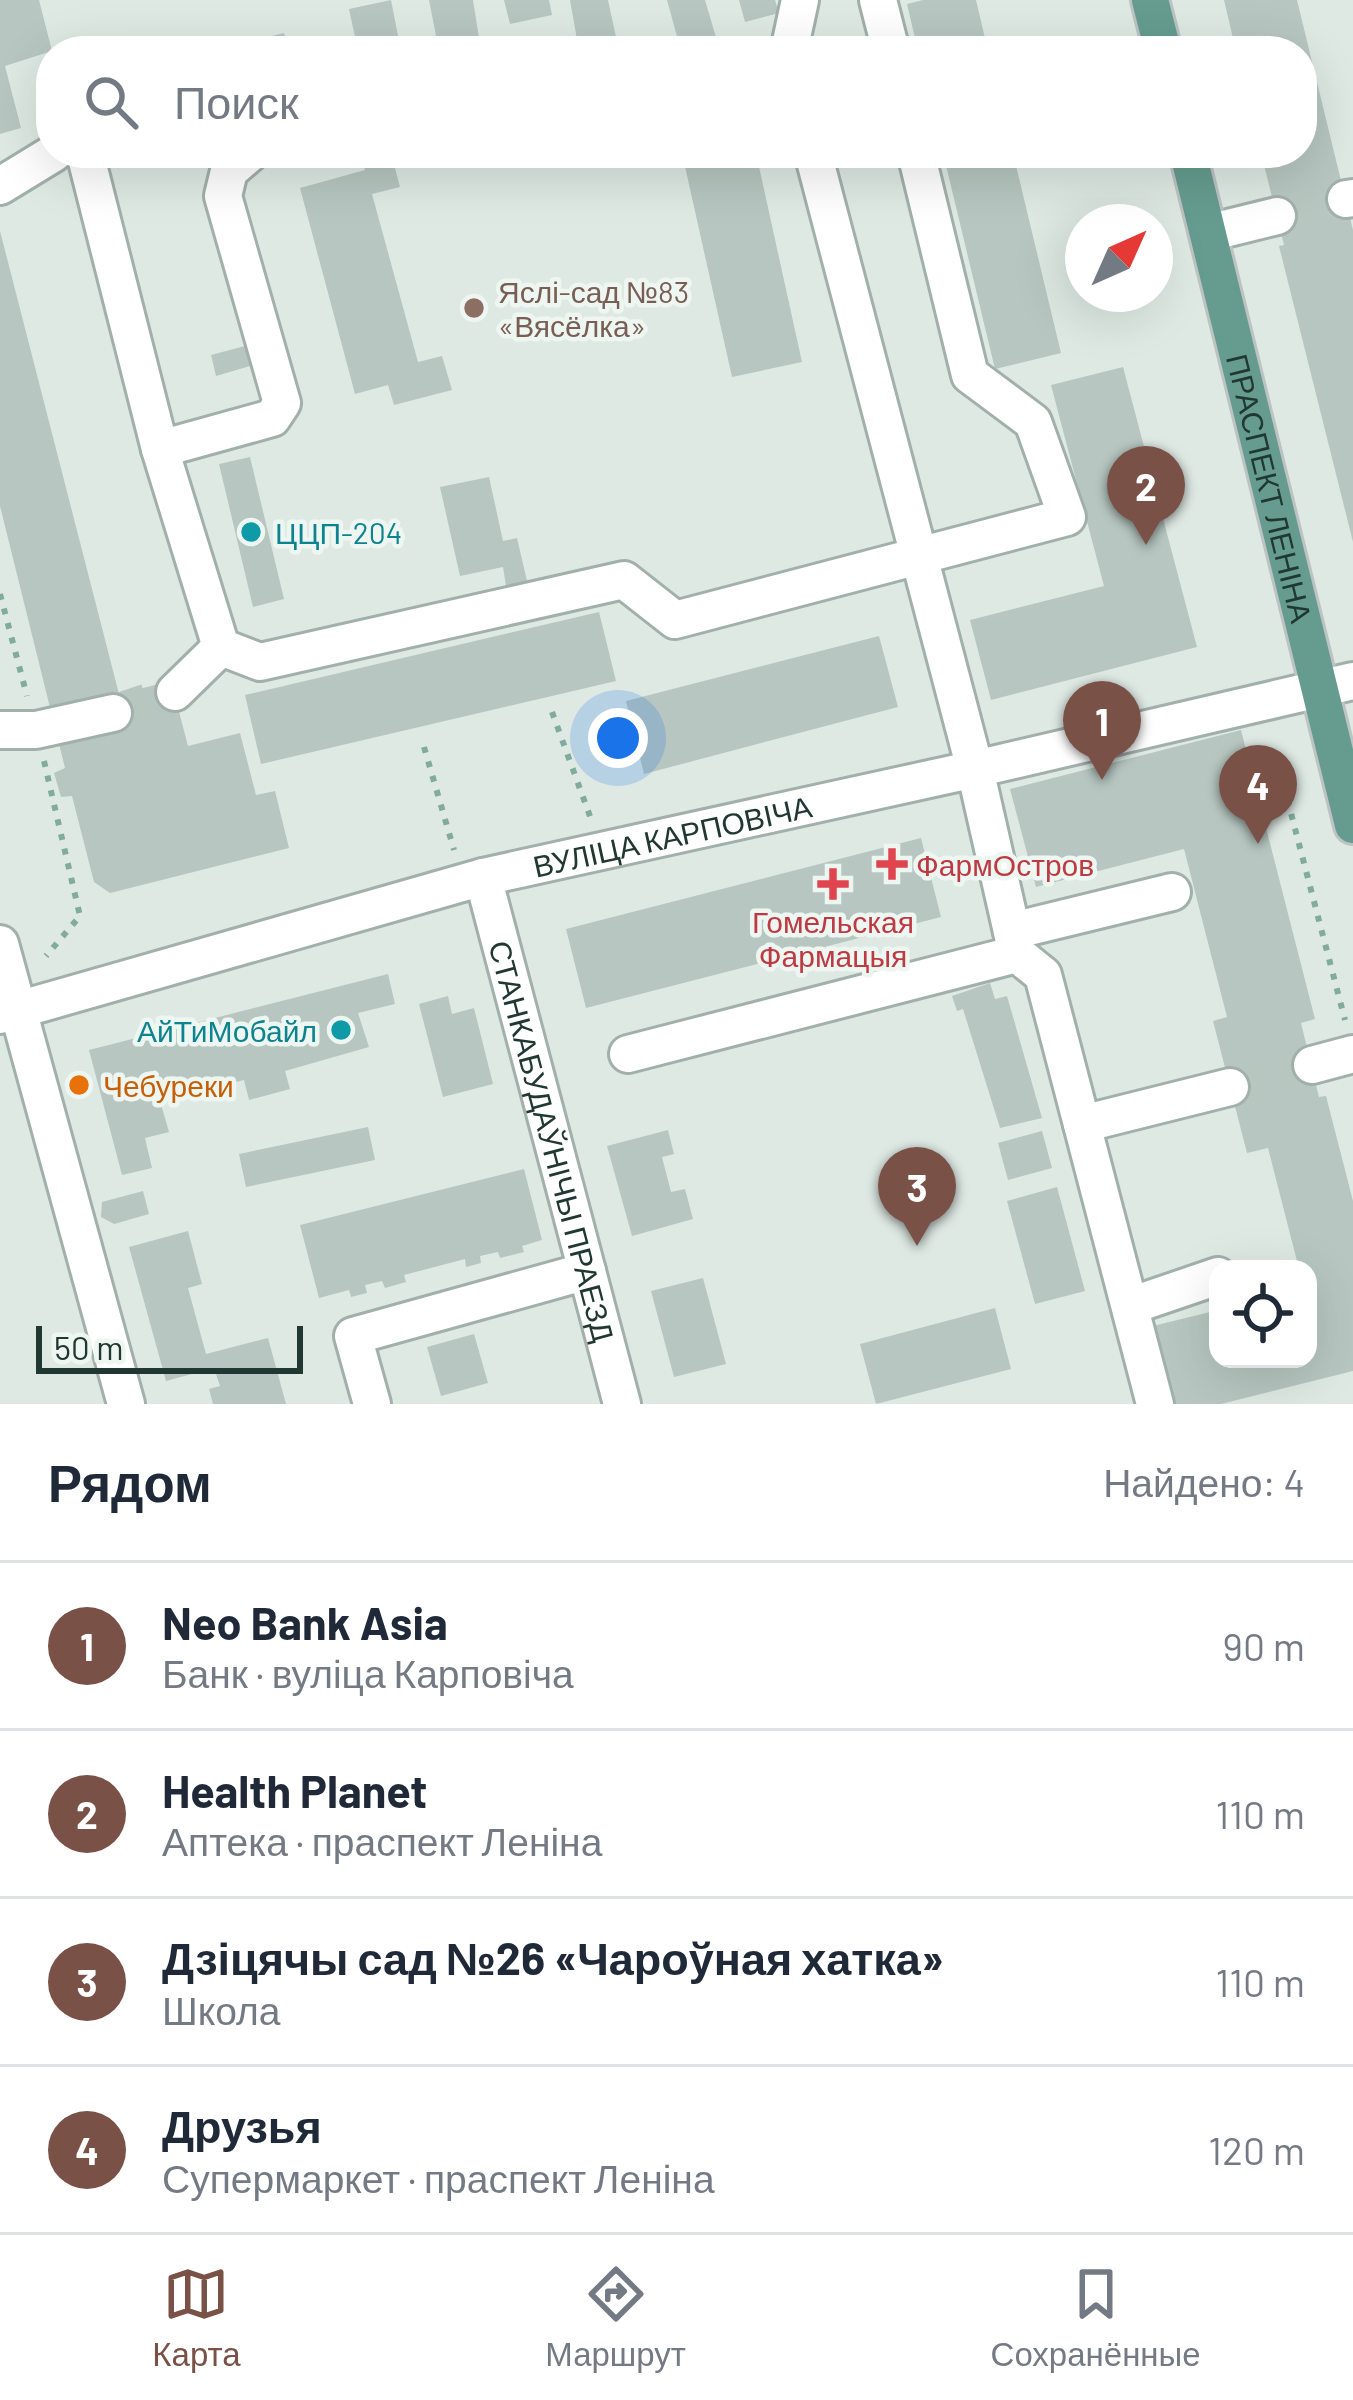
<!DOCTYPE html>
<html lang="ru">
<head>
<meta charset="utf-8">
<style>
	body { margin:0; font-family:Barlow,sans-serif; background:#f2f2f3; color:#1f2937 }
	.controls { position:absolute; right:36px; bottom:36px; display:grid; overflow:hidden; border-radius:24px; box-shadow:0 12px 48px #0002 }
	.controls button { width:108px; height:108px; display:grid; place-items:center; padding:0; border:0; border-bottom:3px solid #e0e1e3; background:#fff; color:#1f2937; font:60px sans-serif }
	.compass { position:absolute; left:1065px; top:204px; width:108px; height:108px; border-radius:50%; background:#fff; box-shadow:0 12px 48px #0002; rotate:45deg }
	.scale { position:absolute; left:36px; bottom:30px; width:267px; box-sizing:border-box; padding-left:12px; border:6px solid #213832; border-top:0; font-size:33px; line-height:42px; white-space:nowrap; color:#213832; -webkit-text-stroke:9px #eef6f2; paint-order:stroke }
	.you { position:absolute; left:618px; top:738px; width:42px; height:42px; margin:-30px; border:9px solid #fff; border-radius:50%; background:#1a73e8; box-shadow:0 0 0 18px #1a73e833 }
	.badge { display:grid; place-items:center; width:78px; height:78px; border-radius:50%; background:#7a5147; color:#fff; font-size:39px; font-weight:700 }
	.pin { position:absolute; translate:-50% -99px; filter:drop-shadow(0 3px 6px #0008) }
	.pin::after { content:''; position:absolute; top:63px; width:42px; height:36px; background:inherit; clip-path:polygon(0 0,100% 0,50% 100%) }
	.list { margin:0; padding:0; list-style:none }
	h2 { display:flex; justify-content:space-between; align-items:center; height:156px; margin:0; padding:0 48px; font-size:51px }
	h2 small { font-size:39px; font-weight:400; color:#747a83 }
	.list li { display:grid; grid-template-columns:78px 1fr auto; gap:36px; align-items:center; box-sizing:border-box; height:168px; padding:0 48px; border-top:3px solid #e0e1e3 }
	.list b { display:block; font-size:45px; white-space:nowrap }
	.list p { margin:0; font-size:39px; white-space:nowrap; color:#747a83 }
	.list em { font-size:39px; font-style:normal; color:#747a83 }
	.icon { flex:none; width:66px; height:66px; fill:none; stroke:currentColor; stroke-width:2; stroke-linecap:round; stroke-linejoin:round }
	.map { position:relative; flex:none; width:1353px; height:1404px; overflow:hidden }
	.search { position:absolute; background:#fff; box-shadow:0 12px 48px #0002; left:36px; right:36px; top:36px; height:132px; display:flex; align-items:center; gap:30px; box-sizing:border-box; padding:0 42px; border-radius:48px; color:#747a83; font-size:45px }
	.sheet { height:828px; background:#fff }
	nav { display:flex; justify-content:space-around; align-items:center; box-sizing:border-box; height:168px; border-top:3px solid #e0e1e3; background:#fff; font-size:33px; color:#747a83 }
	nav a { display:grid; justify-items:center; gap:6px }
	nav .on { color:#7a5147 }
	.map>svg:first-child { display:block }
	.building { fill:#b7c6c0 }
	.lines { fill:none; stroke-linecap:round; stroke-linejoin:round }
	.minor-tunnel { stroke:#b8c6c0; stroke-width:36; stroke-dasharray:36 18; stroke-linecap:butt }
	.minor-casing { stroke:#a2b0ab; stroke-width:42 }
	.major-casing { stroke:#bcc3c2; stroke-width:42 }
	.path { stroke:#80ab9e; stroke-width:6; stroke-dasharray:6 9; stroke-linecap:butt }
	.minor { stroke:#fff; stroke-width:36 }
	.major { stroke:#659c8f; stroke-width:36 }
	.education-dot { fill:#8d6e63; stroke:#eef6f2; stroke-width:4.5 }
	.culture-dot { fill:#0f9aa8; stroke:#eef6f2; stroke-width:4.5 }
	.health-dot { fill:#e0444e; stroke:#eef6f2; stroke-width:4.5 }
	.food-dot { fill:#e8710a; stroke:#eef6f2; stroke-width:4.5 }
	.labels { text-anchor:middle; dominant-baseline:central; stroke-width:9; stroke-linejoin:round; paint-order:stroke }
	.education-label { font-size:30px; fill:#785e54; stroke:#eef6f2; text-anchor:start }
	.street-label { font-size:30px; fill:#213832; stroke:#eef6f2 }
	.culture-label { font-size:30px; fill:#0d838f; stroke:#eef6f2; text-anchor:start }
	.health-label { font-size:30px; fill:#be3a42; stroke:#eef6f2; text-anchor:start }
	.food-label { font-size:30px; fill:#c56008; stroke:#eef6f2; text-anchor:start }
</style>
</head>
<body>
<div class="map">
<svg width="1353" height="1404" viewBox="0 0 1353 1404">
	<rect width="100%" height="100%" fill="#dee9e4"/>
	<!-- building -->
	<path class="building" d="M 0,0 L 39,0 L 52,51 L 5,66 L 21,128 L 0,134 Z
		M 391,0 L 401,51 L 358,51 L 349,9 Z
		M 429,0 L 473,0 L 481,51 L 439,51 Z
		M 504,0 L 549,0 L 552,15 L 510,24 Z
		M 570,0 L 608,0 L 619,51 L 579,51 Z
		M 667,0 L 705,0 L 720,51 L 681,51 Z
		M 739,0 L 775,0 L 779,13 L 745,22 Z
		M 923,0 L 976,0 L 988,51 L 918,51 L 907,4 Z
		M 1224,0 L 1297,0 L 1353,230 L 1353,542 L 1279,246 L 1284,245 L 1261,153 L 1302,153 L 1302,51 L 1236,51 Z
		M 284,33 L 289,51 L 220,51 L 220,49 Z
		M 383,153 L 391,153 L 400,187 L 372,194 L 418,362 L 442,356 L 452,390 L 394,405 L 388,385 L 355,394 L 300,188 L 365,170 L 361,159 Z
		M 682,153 L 756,153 L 802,362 L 732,377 Z
		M 943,153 L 1013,153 L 1061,353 L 995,369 Z
		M 0,231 L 119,694 L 171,681 L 188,746 L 240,733 L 256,795 L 275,791 L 289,848 L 110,893 L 94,882 L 72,796 L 61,797 L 54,773 L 65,768 L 0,506 Z
		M 245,346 L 250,366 L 216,376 L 211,355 Z
		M 1123,367 L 1197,647 L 991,700 L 970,620 L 1104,586 L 1051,385 Z
		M 250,457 L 284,599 L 253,607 L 219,464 Z
		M 489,477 L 503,541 L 517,538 L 527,581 L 506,586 L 503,567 L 460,576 L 440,487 Z
		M 599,612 L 616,681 L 261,764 L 245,695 Z
		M 879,636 L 898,707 L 644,774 L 626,701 Z
		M 1241,730 L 1315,1019 L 1301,1023 L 1319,1097 L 1326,1096 L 1353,1201 L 1353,1371 L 1221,1404 L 1168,1404 L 1149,1327 L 1218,1310 L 1218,1359 L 1308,1359 L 1308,1269 L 1299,1269 L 1268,1148 L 1247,1153 L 1213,1021 L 1227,1017 L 1184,849 L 1036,887 L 1010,789 Z
		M 921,838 L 941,917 L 586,1008 L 566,929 Z
		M 388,974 L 395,1004 L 358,1013 L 369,1047 L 285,1071 L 290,1089 L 249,1100 L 244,1080 L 160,1101 L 169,1132 L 145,1138 L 152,1168 L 122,1175 L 89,1050 Z
		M 990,983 L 995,999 L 1007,996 L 1042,1118 L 1000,1128 L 963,1009 L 957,1011 L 952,996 Z
		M 448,996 L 452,1014 L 474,1008 L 493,1084 L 443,1097 L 419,1004 Z
		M 83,1072 L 89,1093 L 75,1097 L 69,1076 Z
		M 368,1127 L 375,1160 L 246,1187 L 239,1154 Z
		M 668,1130 L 674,1154 L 662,1157 L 671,1192 L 685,1189 L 693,1219 L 632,1236 L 607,1146 Z
		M 1042,1131 L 1052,1168 L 1008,1180 L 998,1143 Z
		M 524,1169 L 542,1240 L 522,1246 L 524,1252 L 500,1258 L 498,1252 L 480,1256 L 481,1263 L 466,1267 L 465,1259 L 404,1275 L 406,1282 L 385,1288 L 382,1281 L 365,1285 L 367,1293 L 351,1297 L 349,1290 L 319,1298 L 300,1225 Z
		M 1057,1187 L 1085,1291 L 1035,1304 L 1007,1201 Z
		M 143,1191 L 149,1214 L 114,1224 L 101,1217 L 102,1202 Z
		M 188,1231 L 202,1284 L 188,1288 L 206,1354 L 268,1338 L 286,1404 L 213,1404 L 209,1389 L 220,1386 L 214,1368 L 166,1381 L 129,1247 Z
		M 703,1278 L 726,1364 L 674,1377 L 651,1291 Z
		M 995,1308 L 1011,1369 L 876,1404 L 860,1344 Z
		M 474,1334 L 488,1383 L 441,1396 L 427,1347 Z"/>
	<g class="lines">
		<!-- minor-tunnel -->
		<path class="minor-tunnel" d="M 1277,216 L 1346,199
			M 113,713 L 175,692
			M 1230,1087 L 1312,1065"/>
		<defs>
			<g id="minor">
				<path d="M 878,0 L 891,51"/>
				<path d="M 789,51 L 800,0"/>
				<path d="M 85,153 L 160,449 L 221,647 L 260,662 L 624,580 L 675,620 L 1067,517 L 1033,422 L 970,375 L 916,153"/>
				<path d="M 813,153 L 975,769 L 1017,954 L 1043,975 L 1155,1404"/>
				<path d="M 0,186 L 54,153"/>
				<path d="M 1346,199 L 1353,198"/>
				<path d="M 1208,233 L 1277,216"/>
				<path d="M 160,449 L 272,418 L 282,403 L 223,196 L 229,171 L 250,153"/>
				<path d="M 175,692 L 221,647"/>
				<path d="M 0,730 L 36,730 L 113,713"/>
				<path id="s1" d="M 483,877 L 622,1404"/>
				<path d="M 1012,931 L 1172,892"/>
				<path d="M 0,944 L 126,1404"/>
				<path id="s2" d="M 0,1015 L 483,877 L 975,769 L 1353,681"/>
				<path d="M 628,1054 L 1017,954"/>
				<path d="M 1312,1065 L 1353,1054"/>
				<path d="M 1082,1124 L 1230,1087"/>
				<path d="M 1130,1306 L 1218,1276"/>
				<path d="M 372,1404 L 353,1336 L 587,1271"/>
			</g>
			<g id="major">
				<path d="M 1150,0 L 1163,51"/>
				<path id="s3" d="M 1188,153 L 1353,825"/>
			</g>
		</defs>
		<!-- minor casing -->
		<use href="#minor" class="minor-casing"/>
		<!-- major casing -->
		<use href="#major" class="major-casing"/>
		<!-- path -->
		<path class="path" d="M 0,594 L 27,696
			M 552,712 L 591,819
			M 424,747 L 454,850
			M 1276,756 L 1345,1020
			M 44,761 L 80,916 L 46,956"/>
		<!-- minor -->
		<use href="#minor" class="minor"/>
		<!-- major -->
		<use href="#major" class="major"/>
	</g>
	<!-- markers -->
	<circle class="education-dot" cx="474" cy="308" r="12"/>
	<g class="culture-dot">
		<circle cx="251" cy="532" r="12"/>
		<circle cx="341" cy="1030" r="12"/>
	</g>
	<g class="health-dot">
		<path d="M886 846h12v12h12v12h-12v12h-12v-12h-12v-12h12z"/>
		<path d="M827 866h12v12h12v12h-12v12h-12v-12h-12v-12h12z"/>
	</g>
	<circle class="food-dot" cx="79" cy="1085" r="12"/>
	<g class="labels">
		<!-- education labels -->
		<g class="education-label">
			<text x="498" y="291">Яслі-сад №83<tspan x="498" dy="34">«Вясёлка»</tspan></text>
		</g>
		<!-- street labels -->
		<g class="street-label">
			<text stroke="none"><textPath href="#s3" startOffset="345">ПРАСПЕКТ ЛЕНІНА</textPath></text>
			<text stroke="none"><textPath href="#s2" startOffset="696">ВУЛІЦА КАРПОВІЧА</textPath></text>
			<text stroke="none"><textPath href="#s1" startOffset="273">СТАНКАБУДАЎНІЧЫ ПРАЕЗД</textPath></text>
		</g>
		<!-- culture labels -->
		<g class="culture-label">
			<text x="275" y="532">ЦЦП-204</text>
			<text x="317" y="1030" text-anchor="end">АйТиМобайл</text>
		</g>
		<!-- health labels -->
		<g class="health-label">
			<text x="916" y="864">ФармОстров</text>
			<text x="833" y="921" text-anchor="middle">Гомельская<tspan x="833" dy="34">Фармацыя</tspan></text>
		</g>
		<!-- food labels -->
		<g class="food-label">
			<text x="103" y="1085">Чебуреки</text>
		</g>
	</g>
</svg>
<div class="controls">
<button><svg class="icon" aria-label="locate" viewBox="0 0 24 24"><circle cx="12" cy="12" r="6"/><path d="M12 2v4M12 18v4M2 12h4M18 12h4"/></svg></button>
</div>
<svg class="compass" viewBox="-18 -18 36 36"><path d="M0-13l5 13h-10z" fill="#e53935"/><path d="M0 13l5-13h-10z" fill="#747a83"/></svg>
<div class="scale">50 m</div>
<div class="you"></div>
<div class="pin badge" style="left:1102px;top:780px">1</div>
<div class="pin badge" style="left:1146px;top:545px">2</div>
<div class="pin badge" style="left:917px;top:1246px">3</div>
<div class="pin badge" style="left:1258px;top:844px">4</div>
<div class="search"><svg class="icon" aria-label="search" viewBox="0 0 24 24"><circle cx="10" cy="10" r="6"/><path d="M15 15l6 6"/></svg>Поиск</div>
</div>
<section class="sheet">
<h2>Рядом<small>Найдено: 4</small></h2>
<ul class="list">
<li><span class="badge">1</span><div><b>Neo Bank Asia</b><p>Банк · вуліца Карповіча</p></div><em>90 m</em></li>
<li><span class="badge">2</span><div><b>Health Planet</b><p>Аптека · праспект Леніна</p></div><em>110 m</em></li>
<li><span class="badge">3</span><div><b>Дзіцячы сад №26 «Чароўная хатка»</b><p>Школа</p></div><em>110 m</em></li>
<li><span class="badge">4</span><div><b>Друзья</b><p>Супермаркет · праспект Леніна</p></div><em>120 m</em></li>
</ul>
</section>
<nav>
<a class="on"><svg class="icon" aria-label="map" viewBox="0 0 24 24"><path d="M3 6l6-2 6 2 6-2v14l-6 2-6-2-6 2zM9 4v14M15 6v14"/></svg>Карта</a>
<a><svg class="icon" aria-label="directions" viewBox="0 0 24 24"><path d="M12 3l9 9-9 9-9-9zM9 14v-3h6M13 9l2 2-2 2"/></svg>Маршрут</a>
<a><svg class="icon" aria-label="saved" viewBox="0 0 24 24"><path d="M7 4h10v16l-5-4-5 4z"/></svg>Сохранённые</a>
</nav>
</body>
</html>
